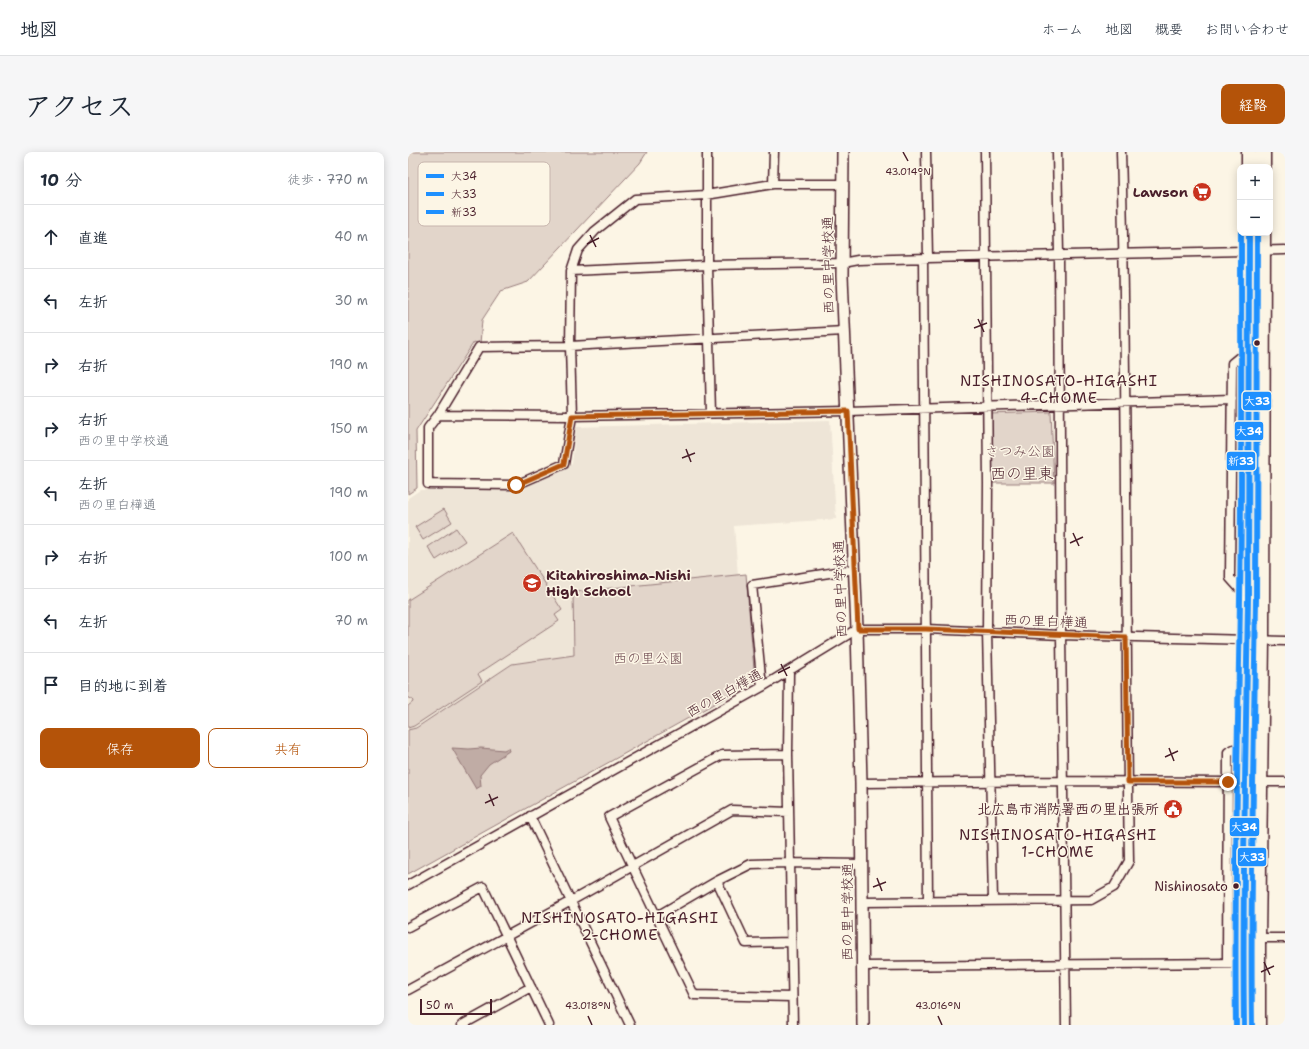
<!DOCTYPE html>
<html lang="ja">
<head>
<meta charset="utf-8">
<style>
	body { margin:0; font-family:"Shantell Sans","Klee One",sans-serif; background:#f6f6f7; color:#1f2937 }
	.controls { position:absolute; right:12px; top:12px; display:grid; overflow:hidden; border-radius:8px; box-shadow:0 2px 10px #0003 }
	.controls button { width:36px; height:36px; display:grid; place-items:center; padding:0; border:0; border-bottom:1px solid #e0e1e3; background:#fff; color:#1f2937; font:20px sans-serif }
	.scale { position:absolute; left:12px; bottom:10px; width:72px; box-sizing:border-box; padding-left:4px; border:2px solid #4a1f2b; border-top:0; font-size:11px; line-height:14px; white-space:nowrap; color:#4a1f2b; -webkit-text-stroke:3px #fcf5e5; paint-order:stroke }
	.stop { position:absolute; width:12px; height:12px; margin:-9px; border:3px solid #b45309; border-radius:50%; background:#fff }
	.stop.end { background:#b45309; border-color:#fff; box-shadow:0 1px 4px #0008 }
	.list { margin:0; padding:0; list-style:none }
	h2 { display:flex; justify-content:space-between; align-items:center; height:52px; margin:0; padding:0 16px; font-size:17px }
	h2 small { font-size:13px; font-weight:400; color:#747a83 }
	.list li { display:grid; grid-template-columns:26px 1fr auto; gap:12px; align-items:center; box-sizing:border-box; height:64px; padding:0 16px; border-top:1px solid #e0e1e3 }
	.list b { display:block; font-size:15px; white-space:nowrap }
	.list p { margin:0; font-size:13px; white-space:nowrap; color:#747a83 }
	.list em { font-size:13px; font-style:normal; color:#747a83 }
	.actions { display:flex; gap:8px; padding:12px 16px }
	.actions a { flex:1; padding:9px 0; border:1px solid #b45309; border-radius:8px; text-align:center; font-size:14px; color:#b45309 }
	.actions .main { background:#b45309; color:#fff }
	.icon { flex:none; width:22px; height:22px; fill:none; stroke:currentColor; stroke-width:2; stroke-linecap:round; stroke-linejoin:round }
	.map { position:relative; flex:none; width:877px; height:873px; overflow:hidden; border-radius:8px }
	header { display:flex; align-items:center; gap:24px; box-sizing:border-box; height:56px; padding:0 20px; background:#fff; border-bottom:1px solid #e0e1e3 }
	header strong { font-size:19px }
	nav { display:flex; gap:22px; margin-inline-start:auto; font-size:14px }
	.intro { display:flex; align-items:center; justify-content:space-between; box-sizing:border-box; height:96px; padding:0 24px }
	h1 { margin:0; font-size:28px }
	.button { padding:10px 18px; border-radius:8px; background:#b45309; color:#fff; font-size:14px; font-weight:700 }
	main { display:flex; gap:24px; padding:0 24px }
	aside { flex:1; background:#fff; border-radius:8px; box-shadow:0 2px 10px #0003 }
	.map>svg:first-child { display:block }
	.built { fill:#eee5d7 }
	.green { fill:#e2d5ca; stroke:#967a7a }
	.water { fill:#c0aca5; stroke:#917474 }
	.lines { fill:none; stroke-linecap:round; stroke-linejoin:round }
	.street-casing { stroke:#4a1f2b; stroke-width:11 }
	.secondary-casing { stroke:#4a1f2b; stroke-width:14 }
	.highway-casing { stroke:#4a1f2b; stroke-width:17 }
	.street { stroke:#fcf5e5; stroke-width:8 }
	.secondary { stroke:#fcf5e5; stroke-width:11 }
	.highway { stroke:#fcf5e5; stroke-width:14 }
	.bus-1-casing { stroke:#fcf5e5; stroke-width:9 }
	.bus-2-casing { stroke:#fcf5e5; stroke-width:9 }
	.bus-3-casing { stroke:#fcf5e5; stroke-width:9 }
	.bus-1 { stroke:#1e90ff; stroke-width:6 }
	.bus-2 { stroke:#1e90ff; stroke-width:6 }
	.bus-3 { stroke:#1e90ff; stroke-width:6 }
	.route { stroke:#b45309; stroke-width:5 }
	.ticks { fill:none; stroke:#4a1f2b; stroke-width:1.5 }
	.bus-dot { fill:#4a1f2b; stroke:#fcf5e5; stroke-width:1.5 }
	.labels { text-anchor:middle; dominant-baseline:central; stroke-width:3; stroke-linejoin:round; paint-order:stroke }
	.bus-label { font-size:13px; fill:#4a1f2b; stroke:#fcf5e5; text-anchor:end }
	.poi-label { font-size:14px; font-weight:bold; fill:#4a1f2b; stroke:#fcf5e5; text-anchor:end }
	.street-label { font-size:14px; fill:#4a1f2b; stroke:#fcf5e5 }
	.park-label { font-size:14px; fill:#704c53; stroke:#fcf5e5 }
	.neighbourhood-label { font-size:15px; letter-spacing:1px; fill:#4a1f2b; stroke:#fcf5e5 }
	.quarter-label { font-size:16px; fill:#4a1f2b; stroke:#fcf5e5 }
	.key { fill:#fcf5e5; stroke:#c7b5ad; stroke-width:1 }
	.key-label { font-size:11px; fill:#4a1f2b }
	.ticks-label { font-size:10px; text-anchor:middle; fill:#4a1f2b; stroke:#fcf5e5; stroke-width:3; stroke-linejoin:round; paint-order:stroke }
	.line-badge { stroke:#fcf5e5; stroke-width:1.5 }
	.badge-label { font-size:11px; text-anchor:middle; font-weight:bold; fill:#fff }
</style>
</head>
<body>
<header>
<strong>地図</strong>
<nav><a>ホーム</a><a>地図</a><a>概要</a><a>お問い合わせ</a></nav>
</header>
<div class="intro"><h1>アクセス</h1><a class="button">経路</a></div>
<main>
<aside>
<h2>10 分<small>徒歩 · 770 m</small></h2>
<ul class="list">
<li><svg class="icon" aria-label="ahead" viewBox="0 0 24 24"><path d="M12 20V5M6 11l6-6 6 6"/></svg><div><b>直進</b></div><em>40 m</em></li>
<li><svg class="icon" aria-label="left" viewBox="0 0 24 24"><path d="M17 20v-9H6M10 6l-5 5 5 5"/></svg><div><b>左折</b></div><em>30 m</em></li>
<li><svg class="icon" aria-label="right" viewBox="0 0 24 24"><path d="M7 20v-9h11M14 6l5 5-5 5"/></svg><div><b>右折</b></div><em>190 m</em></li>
<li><svg class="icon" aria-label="right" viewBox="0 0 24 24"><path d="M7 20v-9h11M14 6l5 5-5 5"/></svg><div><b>右折</b><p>西の里中学校通</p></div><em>150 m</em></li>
<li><svg class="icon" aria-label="left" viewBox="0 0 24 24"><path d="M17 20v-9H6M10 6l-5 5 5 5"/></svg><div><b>左折</b><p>西の里白樺通</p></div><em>190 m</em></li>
<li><svg class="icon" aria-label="right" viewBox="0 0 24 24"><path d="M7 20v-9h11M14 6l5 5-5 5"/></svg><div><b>右折</b></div><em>100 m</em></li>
<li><svg class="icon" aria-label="left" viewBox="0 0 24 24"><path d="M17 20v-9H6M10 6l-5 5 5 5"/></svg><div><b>左折</b></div><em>70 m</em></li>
<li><svg class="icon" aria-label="arrive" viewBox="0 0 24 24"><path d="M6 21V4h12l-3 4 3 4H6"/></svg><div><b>目的地に到着</b></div></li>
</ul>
<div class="actions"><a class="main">保存</a><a>共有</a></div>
</aside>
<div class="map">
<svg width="877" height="873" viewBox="0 0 877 873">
	<rect width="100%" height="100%" fill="#fcf5e5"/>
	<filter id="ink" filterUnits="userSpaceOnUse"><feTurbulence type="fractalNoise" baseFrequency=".025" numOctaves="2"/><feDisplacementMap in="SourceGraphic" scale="8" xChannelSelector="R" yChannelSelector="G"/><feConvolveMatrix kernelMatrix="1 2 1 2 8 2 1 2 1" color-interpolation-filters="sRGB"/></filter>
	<g filter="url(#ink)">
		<!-- built -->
		<path class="built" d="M 422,268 L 428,367 L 326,374 L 330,423 L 165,440 L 166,503 L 104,512 L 8,576 L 0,578 L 0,346 L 12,338 L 112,338 L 164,312 L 168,275 Z"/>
		<!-- green -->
		<path class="green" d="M 0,0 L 239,0 L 232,11 L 120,130 L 93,139 L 74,168 L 72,192 L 66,190 L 8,279 L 9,336 L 0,342 Z
			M 643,260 L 646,331 L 580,331 L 579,262 Z
			M 36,357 L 44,370 L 15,388 L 7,375 Z
			M 48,376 L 57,389 L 28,408 L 20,395 Z
			M 105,381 L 154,458 L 147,463 L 151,469 L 70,522 L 74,529 L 6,574 L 0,576 L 0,554 L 5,550 L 4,547 L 0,546 L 0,448 Z
			M 338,422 L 347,529 L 0,722 L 0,578 L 8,576 L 104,512 L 166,503 L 165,440 Z"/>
		<!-- water -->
		<path class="water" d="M 44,596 L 61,597 L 73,596 L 96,598 L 100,596 L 101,599 L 81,612 L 72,623 L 73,634 L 68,637 Z"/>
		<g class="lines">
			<defs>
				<path id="street" d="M 299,0 L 299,113 L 303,261
					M 518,0 L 520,106
					M 577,0 L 580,331 L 579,480 L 585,748
					M 649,0 L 651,102 L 653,483 L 658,873
					M 365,32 L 366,0
					M 435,32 L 365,32 L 298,43 L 227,47 L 187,79 L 170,98 L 163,119 L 162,194 L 164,264 L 156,312 L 108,333 L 20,332 L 20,276 L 30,263 L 71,195 L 162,194 L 436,179
					M 515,106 L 520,749
					M 163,119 L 299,113 L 434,111 L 450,108 L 520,106 L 877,98
					M 30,263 L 164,264 L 440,259 L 824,247
					M 840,446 L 822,426 L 824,211 L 841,197
					M 381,519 L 380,602 L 385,873
					M 354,535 L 344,433 L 447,417
					M 380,602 L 314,603 L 201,665 L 286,843 L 384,845
					M 852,630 L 877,630
					M 453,631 L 655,629 L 820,630
					M 122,664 L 222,873
					M 309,729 L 338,791 L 383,790
					M 0,733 L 354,535 L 449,477 L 518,477 L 653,483 L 877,489
					M 454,750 L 683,748 L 706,735 L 721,709 C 717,473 720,236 713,0
					M 249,764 L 309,729 L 343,712 L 382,711 L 454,712
					M 0,775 L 75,735 L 141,873
					M 850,786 L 877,786
					M 819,810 L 820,600 L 837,591
					M 454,814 L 835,811
					M 0,838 L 163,749 L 324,658 L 381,660
					M 54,873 L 123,835"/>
				<path id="secondary" d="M 435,0 L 434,124 L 449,477 L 453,631 L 455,873"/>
				<path id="highway" d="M 841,0 L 841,15
					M 855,0 L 855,15
					M 836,873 L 835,811 L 837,591 L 840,447 L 841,81
					M 850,873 L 850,786 L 854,489 L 855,81"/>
			</defs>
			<!-- street casing -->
			<use href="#street" class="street-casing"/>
			<!-- secondary casing -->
			<use href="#secondary" class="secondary-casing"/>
			<!-- highway casing -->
			<use href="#highway" class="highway-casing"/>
			<!-- street -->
			<use href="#street" class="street"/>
			<!-- secondary -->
			<use href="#secondary" class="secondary"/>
			<!-- highway -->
			<use href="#highway" class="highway"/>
			<defs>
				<path id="bus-1" d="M 836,873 C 834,731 838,589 840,447 C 841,325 841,203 841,81"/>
				<path id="bus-2" d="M 844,873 C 842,731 846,589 848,447 C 849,325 849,203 849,81"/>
				<path id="bus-3" d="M 828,873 C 826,731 830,589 832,447 C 834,325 833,203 833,81"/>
			</defs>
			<!-- bus-1 casing -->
			<use href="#bus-1" class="bus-1-casing"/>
			<!-- bus-2 casing -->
			<use href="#bus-2" class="bus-2-casing"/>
			<!-- bus-3 casing -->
			<use href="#bus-3" class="bus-3-casing"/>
			<!-- bus-1 -->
			<use href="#bus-1" class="bus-1"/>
			<!-- bus-2 -->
			<use href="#bus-2" class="bus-2"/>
			<!-- bus-3 -->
			<use href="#bus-3" class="bus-3"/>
		</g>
	</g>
	<g class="lines" filter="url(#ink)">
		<!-- route -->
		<path class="route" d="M 108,333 L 156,312 L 164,264 L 440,259 L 450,477 L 518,477 L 718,485 L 720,630 L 820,630"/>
	</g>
	<!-- ticks -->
	<path class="ticks" d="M 495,0 L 500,9M 182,83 L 188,95M 179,92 L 191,86M 570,167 L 576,180M 566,176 L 579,171M 278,297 L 283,310M 274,306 L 287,301M 665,381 L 671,394M 662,391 L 675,385M 373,512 L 379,524M 370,521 L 382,515M 761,596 L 766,609M 757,605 L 770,599M 81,642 L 86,654M 77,651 L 90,645M 469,726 L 474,739M 465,735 L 478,730M 856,810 L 862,823M 853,820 L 866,814M 180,864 L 184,873M 530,864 L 534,873"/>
	<!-- icons -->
	<defs>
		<symbol id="supermarket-disc" viewBox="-11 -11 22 22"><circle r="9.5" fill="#c8321e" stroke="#fcf5e5"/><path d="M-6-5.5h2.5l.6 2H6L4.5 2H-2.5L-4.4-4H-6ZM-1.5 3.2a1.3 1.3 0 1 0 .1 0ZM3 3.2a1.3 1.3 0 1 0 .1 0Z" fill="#fff"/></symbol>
		<symbol id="school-disc" viewBox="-11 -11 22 22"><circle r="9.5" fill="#c8321e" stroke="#fcf5e5"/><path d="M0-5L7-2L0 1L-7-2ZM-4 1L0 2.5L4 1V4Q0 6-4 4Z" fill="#fff"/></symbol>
		<symbol id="civic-disc" viewBox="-11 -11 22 22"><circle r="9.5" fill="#c8321e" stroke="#fcf5e5"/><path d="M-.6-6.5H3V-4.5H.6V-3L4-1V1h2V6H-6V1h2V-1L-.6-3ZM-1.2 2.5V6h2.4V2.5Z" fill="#fff"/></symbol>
	</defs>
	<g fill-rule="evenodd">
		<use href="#supermarket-disc" x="783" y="29" width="22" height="22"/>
		<use href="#school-disc" x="113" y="420" width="22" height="22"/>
		<use href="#civic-disc" x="754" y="646" width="22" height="22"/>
	</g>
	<!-- markers -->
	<g class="bus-dot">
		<circle cx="849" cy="191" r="3.5"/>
		<circle cx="828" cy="734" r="3.5"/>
	</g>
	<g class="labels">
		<!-- bus labels -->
		<g class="bus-label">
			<text x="820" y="734">Nishinosato</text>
		</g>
		<!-- poi labels -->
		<g class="poi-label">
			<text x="780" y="40">Lawson</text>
			<text x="138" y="423" text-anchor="start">Kitahiroshima-Nishi<tspan x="138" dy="16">High School</tspan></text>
			<text x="751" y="657">北広島市消防署西の里出張所</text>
		</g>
		<!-- street labels -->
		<g class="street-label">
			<text transform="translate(420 113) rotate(-91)">西の里中学校通</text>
			<text transform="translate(432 437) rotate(-92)">西の里中学校通</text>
			<text transform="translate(638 469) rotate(2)">西の里白樺通</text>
			<text transform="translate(316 541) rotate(-29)">西の里白樺通</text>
			<text transform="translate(439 760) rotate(-90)">西の里中学校通</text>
		</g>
		<!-- park labels -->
		<g class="park-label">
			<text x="612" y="299">さつみ公園</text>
			<text x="240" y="506">西の里公園</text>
		</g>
		<!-- neighbourhood labels -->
		<g class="neighbourhood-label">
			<text x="651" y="229">NISHINOSATO-HIGASHI<tspan x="651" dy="17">4-CHOME</tspan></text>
			<text x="650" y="683">NISHINOSATO-HIGASHI<tspan x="650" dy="17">1-CHOME</tspan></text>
			<text x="212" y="766">NISHINOSATO-HIGASHI<tspan x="212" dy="17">2-CHOME</tspan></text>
		</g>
		<!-- quarter labels -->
		<g class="quarter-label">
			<text x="614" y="321">西の里東</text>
		</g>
	</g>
	<!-- legend -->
	<rect x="10" y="10" width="132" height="64" rx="6" class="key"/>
	<rect x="18" y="22" width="18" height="4" fill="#1e90ff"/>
	<rect x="18" y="40" width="18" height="4" fill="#1e90ff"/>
	<rect x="18" y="58" width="18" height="4" fill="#1e90ff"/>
	<g class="key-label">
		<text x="43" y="28">大34</text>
		<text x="43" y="46">大33</text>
		<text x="43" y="64">新33</text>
	</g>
	<g class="ticks-label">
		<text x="500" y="23">43.014°N</text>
		<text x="180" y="857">43.018°N</text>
		<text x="530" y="857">43.016°N</text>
	</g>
	<g class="line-badge">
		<rect x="834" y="239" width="30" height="20" rx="4" fill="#1e90ff"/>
		<rect x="826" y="269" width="30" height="20" rx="4" fill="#1e90ff"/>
		<rect x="818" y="299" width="30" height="20" rx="4" fill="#1e90ff"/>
		<rect x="821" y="665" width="31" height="20" rx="4" fill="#1e90ff"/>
		<rect x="829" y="695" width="30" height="20" rx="4" fill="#1e90ff"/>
	</g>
	<g class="badge-label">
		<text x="849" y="253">大33</text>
		<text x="841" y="283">大34</text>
		<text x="833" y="313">新33</text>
		<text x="836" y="679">大34</text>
		<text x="844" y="709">大33</text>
	</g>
</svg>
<div class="controls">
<button>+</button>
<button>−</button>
</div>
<div class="scale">50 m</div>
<div class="stop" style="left:108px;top:333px"></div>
<div class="stop end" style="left:820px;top:630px"></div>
</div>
</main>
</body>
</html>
